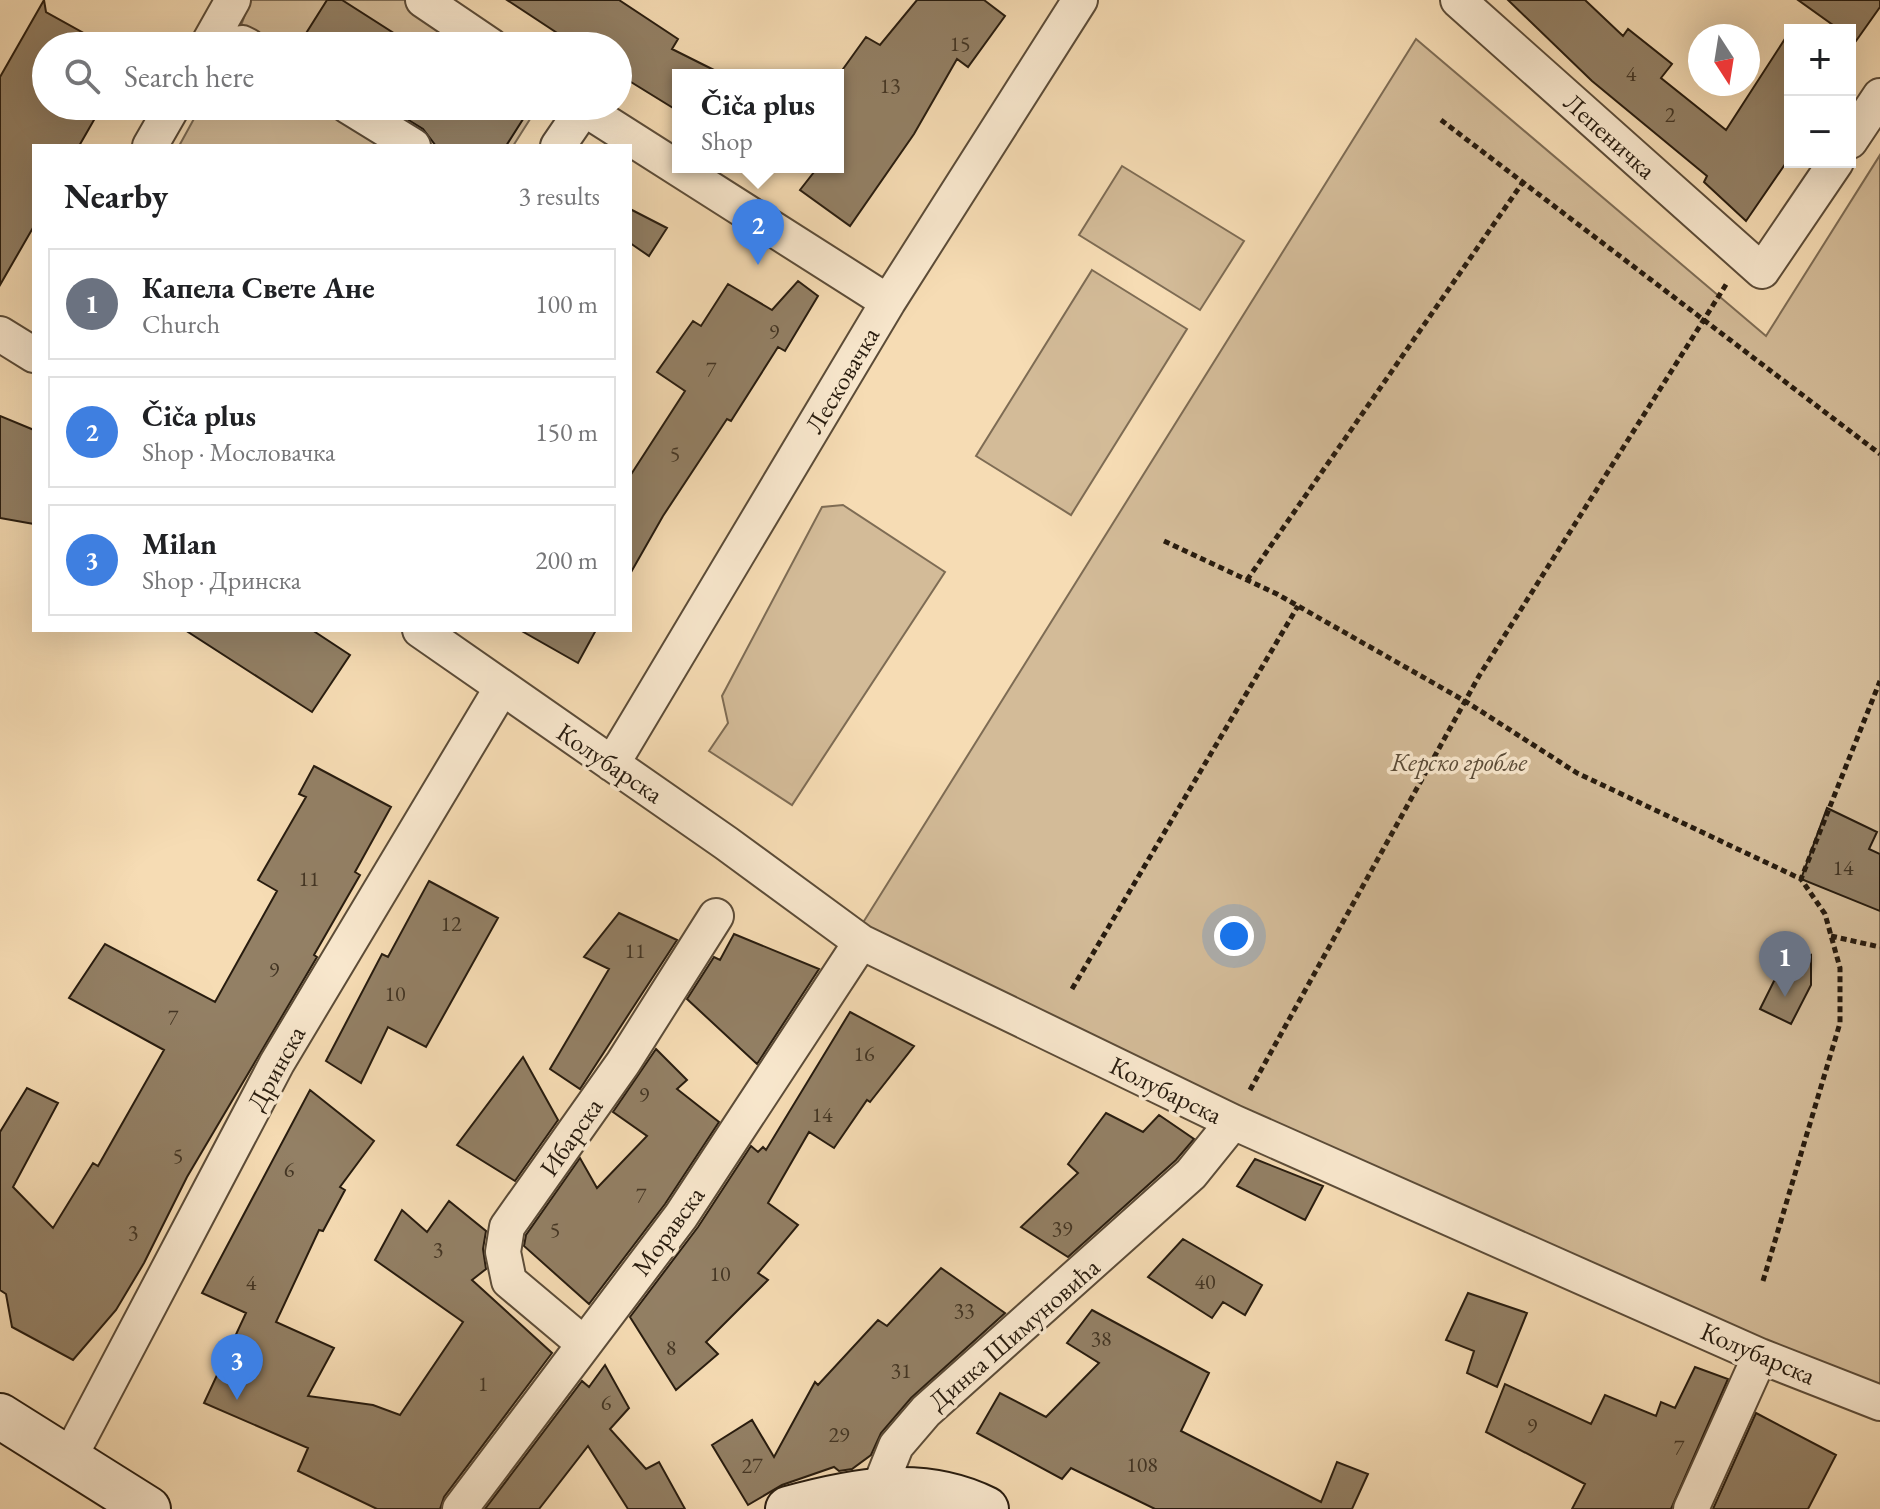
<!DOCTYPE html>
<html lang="en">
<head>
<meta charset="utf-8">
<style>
	body { margin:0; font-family:"EB Garamond",serif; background:#f6f6f6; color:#202124 }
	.controls { position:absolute; right:24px; top:24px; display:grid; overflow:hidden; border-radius:0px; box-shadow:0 8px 32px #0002 }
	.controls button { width:72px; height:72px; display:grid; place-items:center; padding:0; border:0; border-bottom:2px solid #e0e0e0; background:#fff; color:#202124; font:40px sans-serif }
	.compass { position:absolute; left:1688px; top:24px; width:72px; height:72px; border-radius:50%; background:#fff; box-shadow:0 8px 32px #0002; rotate:168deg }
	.you { position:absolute; left:1234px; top:936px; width:28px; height:28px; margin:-20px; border:6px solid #fff; border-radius:50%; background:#1a73e8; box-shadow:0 0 0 12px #1a73e833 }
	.badge { display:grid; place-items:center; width:52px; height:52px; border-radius:50%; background:#0b8043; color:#fff; font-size:26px; font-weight:700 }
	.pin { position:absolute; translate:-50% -66px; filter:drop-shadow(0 2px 4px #0008) }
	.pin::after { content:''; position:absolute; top:42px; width:28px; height:24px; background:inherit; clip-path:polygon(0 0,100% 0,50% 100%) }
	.popup { position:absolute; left:672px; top:69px; width:172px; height:104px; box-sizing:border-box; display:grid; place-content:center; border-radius:0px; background:#fff; filter:drop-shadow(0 2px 6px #0005); font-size:26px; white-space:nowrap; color:#757577 }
	.popup b { font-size:30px; color:#202124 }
	.popup::after { content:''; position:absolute; left:50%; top:100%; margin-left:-16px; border:16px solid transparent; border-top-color:#fff }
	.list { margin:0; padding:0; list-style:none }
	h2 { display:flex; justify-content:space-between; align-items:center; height:104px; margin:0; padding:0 32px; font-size:34px }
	h2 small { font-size:26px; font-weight:400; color:#757577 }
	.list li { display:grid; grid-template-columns:52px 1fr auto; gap:24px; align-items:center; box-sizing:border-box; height:112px; margin:0 16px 16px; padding:0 16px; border:2px solid #e0e0e0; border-radius:0px }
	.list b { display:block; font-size:30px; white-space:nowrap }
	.list p { margin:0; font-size:26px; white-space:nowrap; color:#757577 }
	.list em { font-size:26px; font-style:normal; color:#757577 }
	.icon { flex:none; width:44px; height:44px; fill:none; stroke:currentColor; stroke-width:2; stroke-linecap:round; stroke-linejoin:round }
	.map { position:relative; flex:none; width:1880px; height:1509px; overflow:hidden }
	.search { position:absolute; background:#fff; box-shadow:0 8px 32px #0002; left:32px; top:32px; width:600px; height:88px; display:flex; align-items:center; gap:20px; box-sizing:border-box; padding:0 28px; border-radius:44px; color:#757577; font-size:30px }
	.panel { position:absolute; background:#fff; box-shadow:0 8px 32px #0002; left:32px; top:144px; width:600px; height:488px; border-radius:0px }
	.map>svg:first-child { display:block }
	.green { fill:#d3bb98; stroke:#7e6c54; stroke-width:2 }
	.building { fill:#938065; stroke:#281c0f; stroke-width:2 }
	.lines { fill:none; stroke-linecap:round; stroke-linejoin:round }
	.street-casing { stroke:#5c4c38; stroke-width:38 }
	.secondary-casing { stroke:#281c0f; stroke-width:48 }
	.path { stroke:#281c0f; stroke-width:5; stroke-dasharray:6 4; stroke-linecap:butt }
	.street { stroke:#f9e8ce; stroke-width:34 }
	.secondary { stroke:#f9e8ce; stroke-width:44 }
	.labels { text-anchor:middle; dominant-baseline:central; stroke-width:7; stroke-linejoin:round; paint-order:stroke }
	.number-label { font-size:22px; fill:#433524 }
	.street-label { font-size:26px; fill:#281c0f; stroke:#f9e8ce }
	.park-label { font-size:26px; font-style:italic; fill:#5b4c38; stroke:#f9e8ce }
</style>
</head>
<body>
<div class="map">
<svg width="1880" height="1509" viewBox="0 0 1880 1509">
	<rect width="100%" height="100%" fill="#f6dcb4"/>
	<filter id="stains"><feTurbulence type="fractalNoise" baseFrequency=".0025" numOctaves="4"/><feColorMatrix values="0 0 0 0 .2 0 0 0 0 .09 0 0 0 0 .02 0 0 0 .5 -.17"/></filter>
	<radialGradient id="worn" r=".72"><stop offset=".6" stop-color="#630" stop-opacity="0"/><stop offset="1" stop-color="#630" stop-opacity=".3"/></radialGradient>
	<!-- green -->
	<path class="green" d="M 250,0 L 411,0 L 478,46 L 234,46 Z
		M 1416,39 L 1766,336 L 1880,155 L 1880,1408 L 849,945 Z
		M 201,106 L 550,106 L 548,116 L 532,116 L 513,146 L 179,146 Z
		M 1122,166 L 1244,241 L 1200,310 L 1079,235 Z
		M 1092,270 L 1187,329 L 1071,515 L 976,456 Z
		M 843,505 L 945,572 L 792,805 L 709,751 L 728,723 L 722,696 L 822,507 Z"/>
	<!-- building -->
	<path class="building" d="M 44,0 L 46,12 L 107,46 L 46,46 L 46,106 L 102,106 L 79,146 L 34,146 L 34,226 L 0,285 L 0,77 Z
		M 327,0 L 342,0 L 414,46 L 298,46 Z
		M 507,0 L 619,0 L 678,39 L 672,49 L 724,75 L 678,75 L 678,111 L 618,74 L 618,46 L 577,46 Z
		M 917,0 L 984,0 L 1005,16 L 968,67 L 957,59 L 914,134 L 850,226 L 800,190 L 818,167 L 838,167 L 838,76 L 866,37 L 880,45 Z
		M 1508,0 L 1585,0 L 1623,36 L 1628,29 L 1672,64 L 1661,78 L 1726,130 L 1790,31 L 1790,157 L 1746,221 L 1704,182 L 1707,176 L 1592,81 Z
		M 1798,0 L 1880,0 L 1880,7 L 1856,41 L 1850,37 L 1850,30 L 1840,30 Z
		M 386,106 L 509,106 L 525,116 L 506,146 L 436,146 L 423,129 Z
		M 630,209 L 667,228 L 649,256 L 630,243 Z
		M 798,281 L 818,296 L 785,351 L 778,347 L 731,421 L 727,419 L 663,516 L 630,574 L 630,476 L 685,391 L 657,372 L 693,321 L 701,326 L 728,284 L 772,310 Z
		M 0,416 L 34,430 L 34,524 L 0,518 Z
		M 185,630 L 312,630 L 350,655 L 312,712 Z
		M 520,630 L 596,630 L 578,663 Z
		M 314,766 L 391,807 L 355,872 L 360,875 L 314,955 L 317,957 L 187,1177 L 144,1263 L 116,1310 L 73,1360 L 12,1327 L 6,1294 L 0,1290 L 0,1132 L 27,1088 L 58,1103 L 13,1187 L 53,1228 L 93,1163 L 98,1166 L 164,1050 L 69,998 L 105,944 L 215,1002 L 277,891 L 258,880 L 306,797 L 299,794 Z
		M 1827,808 L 1877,832 L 1869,849 L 1880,854 L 1880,911 L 1801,879 Z
		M 429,881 L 498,918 L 426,1047 L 388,1027 L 361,1083 L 326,1061 L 382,954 L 388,957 Z
		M 619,913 L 677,940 L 580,1089 L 550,1069 L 609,969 L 584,957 Z
		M 734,934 L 819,969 L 757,1064 L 687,999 L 714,957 L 720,960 Z
		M 1811,955 L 1811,985 L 1791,1024 L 1760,1009 L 1781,967 Z
		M 850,1012 L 914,1046 L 870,1102 L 867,1100 L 834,1148 L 809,1132 L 768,1203 L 798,1225 L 758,1273 L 768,1280 L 706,1342 L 718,1354 L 676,1390 L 630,1317 L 698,1227 L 751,1146 L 758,1152 L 763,1147 L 766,1150 Z
		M 656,1049 L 687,1080 L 677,1089 L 719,1122 L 665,1204 L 589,1304 L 524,1246 L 526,1235 L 580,1158 L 597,1188 L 647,1136 L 613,1112 Z
		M 523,1057 L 558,1120 L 515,1181 L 457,1145 Z
		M 310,1090 L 374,1141 L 340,1187 L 345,1190 L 323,1231 L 319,1230 L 276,1322 L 334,1348 L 308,1396 L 373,1405 L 400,1415 L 463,1322 L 375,1260 L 402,1210 L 427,1232 L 449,1201 L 486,1231 L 483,1249 L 486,1269 L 472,1280 L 552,1353 L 444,1497 L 440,1509 L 377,1509 L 298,1471 L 308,1448 L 204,1403 L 246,1313 L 202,1293 Z
		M 1106,1113 L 1143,1132 L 1159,1115 L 1194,1139 L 1176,1160 L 1068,1257 L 1021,1227 L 1078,1173 L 1068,1164 Z
		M 1255,1159 L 1323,1186 L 1305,1220 L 1237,1186 Z
		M 1183,1239 L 1262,1285 L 1245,1315 L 1223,1302 L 1212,1318 L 1148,1277 Z
		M 941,1268 L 1005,1313 L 911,1398 L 881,1433 L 871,1455 L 852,1469 L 839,1471 L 834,1467 L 782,1485 L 748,1505 L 712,1445 L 752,1420 L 774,1457 L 815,1382 L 818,1385 L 878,1320 L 887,1326 Z
		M 1468,1293 L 1527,1313 L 1497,1387 L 1467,1373 L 1474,1351 L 1446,1340 Z
		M 1092,1310 L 1209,1373 L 1181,1431 L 1321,1502 L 1337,1462 L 1368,1474 L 1352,1509 L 1155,1509 L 1071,1468 L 1062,1479 L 977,1433 L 1000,1393 L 1046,1417 L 1099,1363 L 1067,1343 Z
		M 605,1365 L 629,1408 L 610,1429 L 646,1469 L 659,1462 L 685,1509 L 628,1509 L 588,1446 L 539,1509 L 485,1509 L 582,1381 L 589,1387 Z
		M 1695,1367 L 1728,1379 L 1671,1509 L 1572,1509 L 1585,1484 L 1486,1432 L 1505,1384 L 1591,1424 L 1605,1395 L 1656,1416 L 1661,1402 L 1675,1408 Z
		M 1756,1413 L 1836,1455 L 1808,1509 L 1713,1509 Z"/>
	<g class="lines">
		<defs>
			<path id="street" d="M 423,0 L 491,46
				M 1458,0 L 1762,271 L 1836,162
				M 242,43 L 248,46
				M 207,46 L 233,0
				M 348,106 L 413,146
				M 580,106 L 888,302
				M 1850,141 L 1880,96
				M 150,146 L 173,106
				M 558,146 L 584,108
				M 0,334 L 34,355
				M 420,630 L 726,843 L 861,942 L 1233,1122 L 1760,1356 L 1880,1403
				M 612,764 L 888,302 L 1080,0
				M 584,1344 L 509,1281 L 503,1252 L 507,1227 L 623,1063 L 716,916
				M 69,1458 L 277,1063 L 501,689
				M 878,1491 L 896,1446 L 926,1411 L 1191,1174 L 1233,1122
				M 460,1509 L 681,1216 L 861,942
				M 1691,1509 L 1760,1356"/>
			<path id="secondary" d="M 0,1416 L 148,1509
				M 788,1509 C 853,1491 923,1477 986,1509"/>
		</defs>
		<!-- street casing -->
		<use href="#street" class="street-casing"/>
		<!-- secondary casing -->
		<use href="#secondary" class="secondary-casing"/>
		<!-- path -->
		<path class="path" d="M 1441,120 L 1880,454
			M 1164,541 L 1277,594 L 1465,701 L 1577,773 L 1801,879 L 1880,681
			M 1247,580 L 1523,182
			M 1831,936 L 1880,947
			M 1072,989 L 1298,606
			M 1250,1090 L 1479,676 L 1727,283
			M 1763,1281 L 1840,1023 L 1840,968 L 1825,914 L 1801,879"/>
		<!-- street -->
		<use href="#street" class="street"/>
		<!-- secondary -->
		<use href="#secondary" class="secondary"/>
	</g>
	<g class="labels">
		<!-- number labels -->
		<g class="number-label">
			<text x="960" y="43">15</text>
			<text x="1631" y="73">4</text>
			<text x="890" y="85">13</text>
			<text x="1670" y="114">2</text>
			<text x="774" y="331">9</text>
			<text x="711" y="369">7</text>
			<text x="675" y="453">5</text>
			<text x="1843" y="867">14</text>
			<text x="309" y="878">11</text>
			<text x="451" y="923">12</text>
			<text x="635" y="950">11</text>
			<text x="274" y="969">9</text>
			<text x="395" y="993">10</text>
			<text x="173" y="1017">7</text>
			<text x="864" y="1053">16</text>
			<text x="644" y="1094">9</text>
			<text x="822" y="1114">14</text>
			<text x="178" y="1155">5</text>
			<text x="289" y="1169">6</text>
			<text x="641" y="1195">7</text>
			<text x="1062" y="1228">39</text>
			<text x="555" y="1229">5</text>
			<text x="133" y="1232">3</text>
			<text x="438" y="1249">3</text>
			<text x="720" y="1273">10</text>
			<text x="1205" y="1281">40</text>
			<text x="251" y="1282">4</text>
			<text x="964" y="1310">33</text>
			<text x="1101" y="1338">38</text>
			<text x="671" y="1347">8</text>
			<text x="901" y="1370">31</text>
			<text x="483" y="1383">1</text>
			<text x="606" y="1402">6</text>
			<text x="1532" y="1425">9</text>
			<text x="839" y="1434">29</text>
			<text x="1679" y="1447">7</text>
			<text x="1142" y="1464">108</text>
			<text x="752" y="1465">27</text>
		</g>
		<!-- street labels -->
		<g class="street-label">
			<text transform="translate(1610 136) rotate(42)">Лепеничка</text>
			<text transform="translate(842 380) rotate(-59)">Лесковачка</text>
			<text transform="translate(610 763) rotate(34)">Колубарска</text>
			<text transform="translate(276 1068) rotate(-61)">Дринска</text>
			<text transform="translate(1166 1090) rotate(26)">Колубарска</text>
			<text transform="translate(571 1137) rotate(-55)">Ибарска</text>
			<text transform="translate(668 1231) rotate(-54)">Моравска</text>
			<text transform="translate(1014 1334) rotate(-41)">Динка Шимуновића</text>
			<text transform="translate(1758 1353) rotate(23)">Колубарска</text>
		</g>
		<!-- park labels -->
		<g class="park-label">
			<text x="1459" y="762">Керско гробље</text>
		</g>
	</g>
	<rect width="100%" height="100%" filter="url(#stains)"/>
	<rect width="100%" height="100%" fill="url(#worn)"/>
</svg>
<div class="controls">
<button>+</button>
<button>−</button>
</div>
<svg class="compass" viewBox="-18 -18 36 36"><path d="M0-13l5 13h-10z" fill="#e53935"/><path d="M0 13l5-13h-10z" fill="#757577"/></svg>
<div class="you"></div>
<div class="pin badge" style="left:1785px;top:997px;background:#6b7280">1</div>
<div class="pin badge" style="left:758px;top:265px;background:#3f7fe0">2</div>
<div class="popup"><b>Čiča plus</b>Shop</div>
<div class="pin badge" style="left:237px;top:1400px;background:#3f7fe0">3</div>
<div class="search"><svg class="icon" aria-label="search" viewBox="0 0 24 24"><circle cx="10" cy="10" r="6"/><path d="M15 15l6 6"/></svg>Search here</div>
<section class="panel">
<h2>Nearby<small>3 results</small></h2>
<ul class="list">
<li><span class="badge" style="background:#6b7280">1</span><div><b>Капела Свете Ане</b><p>Church</p></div><em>100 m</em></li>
<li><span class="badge" style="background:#3f7fe0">2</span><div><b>Čiča plus</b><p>Shop · Мословачка</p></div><em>150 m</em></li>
<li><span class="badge" style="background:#3f7fe0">3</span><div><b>Milan</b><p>Shop · Дринска</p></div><em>200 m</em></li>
</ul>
</section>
</div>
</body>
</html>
